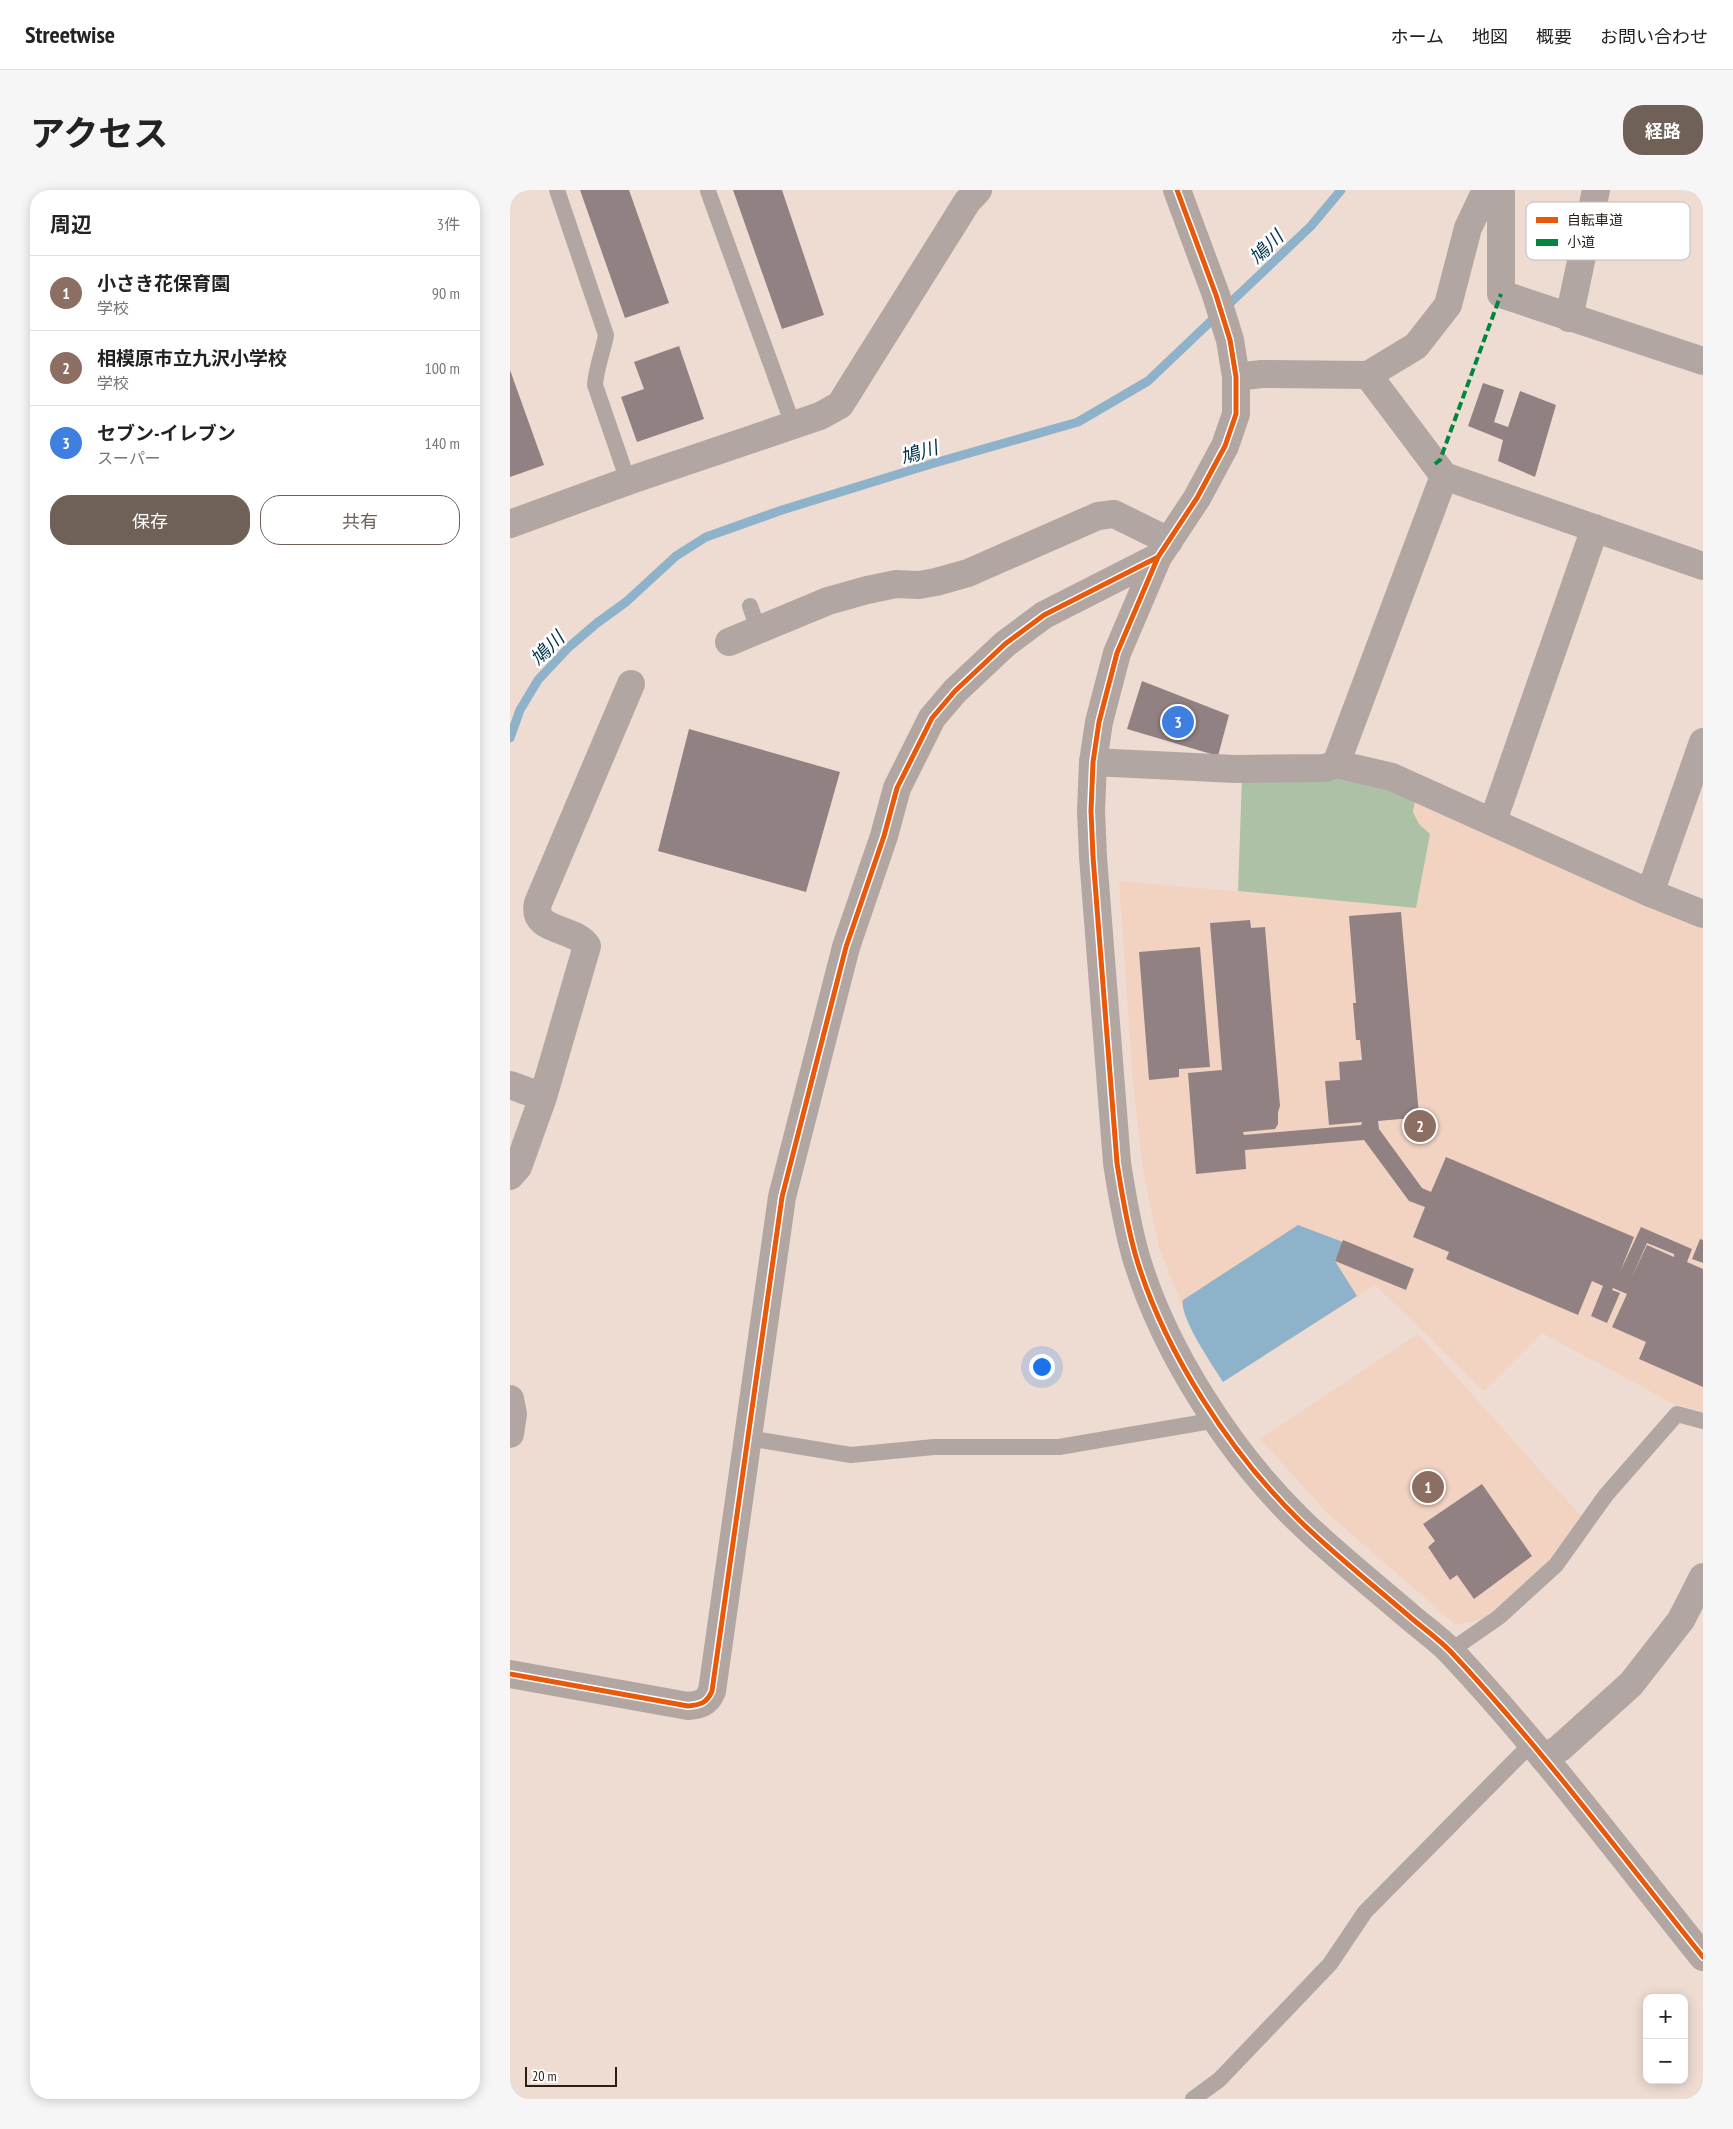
<!DOCTYPE html>
<html lang="ja">
<head>
<meta charset="utf-8">
<style>
	body { margin:0; font-family:"PT Sans Narrow","Noto Sans JP",sans-serif; background:#f6f6f6; color:#222 }
	.controls { position:absolute; right:15px; bottom:15px; display:grid; overflow:hidden; border-radius:10px; box-shadow:0 2px 12px #0003 }
	.controls button { width:45px; height:45px; display:grid; place-items:center; padding:0; border:0; border-bottom:1px solid #e0e0e0; background:#fff; color:#222; font:25px sans-serif }
	.scale { position:absolute; left:15px; bottom:12px; width:92px; box-sizing:border-box; padding-left:5px; border:2px solid #2a1e17; border-top:0; font-size:14px; line-height:18px; white-space:nowrap; color:#2a1e17; -webkit-text-stroke:4px #fff; paint-order:stroke }
	.you { position:absolute; left:531px; top:1176px; width:18px; height:18px; margin:-12px; border:4px solid #fff; border-radius:50%; background:#1a73e8; box-shadow:0 0 0 8px #1a73e833 }
	.badge { display:grid; place-items:center; width:32px; height:32px; border-radius:50%; background:#6f6058; color:#fff; font-size:16px; font-weight:700 }
	.pin { position:absolute; translate:-50% -50%; border:2px solid #fff; box-shadow:0 1px 5px #0006 }
	.list { margin:0; padding:0; list-style:none }
	h2 { display:flex; justify-content:space-between; align-items:center; height:65px; margin:0; padding:0 20px; font-size:21px }
	h2 small { font-size:16px; font-weight:400; color:#767676 }
	.list li { display:grid; grid-template-columns:32px 1fr auto; gap:15px; align-items:center; box-sizing:border-box; height:75px; padding:0 20px; border-top:1px solid #e0e0e0 }
	.list b { display:block; font-size:19px; white-space:nowrap }
	.list p { margin:0; font-size:16px; white-space:nowrap; color:#767676 }
	.list em { font-size:16px; font-style:normal; color:#767676 }
	.actions { display:flex; gap:10px; padding:15px 20px }
	.actions a { flex:1; padding:11px 0; border:1px solid #6f6058; border-radius:20px; text-align:center; font-size:18px; color:#6f6058 }
	.actions .main { background:#6f6058; color:#fff }
	.map { position:relative; flex:none; width:1193px; height:1909px; overflow:hidden; border-radius:20px }
	header { display:flex; align-items:center; gap:30px; box-sizing:border-box; height:70px; padding:0 25px; background:#fff; border-bottom:1px solid #e0e0e0 }
	header strong { font-size:24px }
	nav { display:flex; gap:28px; margin-inline-start:auto; font-size:18px }
	.intro { display:flex; align-items:center; justify-content:space-between; box-sizing:border-box; height:120px; padding:0 30px }
	h1 { margin:0; font-size:35px }
	.button { padding:12px 22px; border-radius:20px; background:#6f6058; color:#fff; font-size:18px; font-weight:700 }
	main { display:flex; gap:30px; padding:0 30px }
	aside { flex:1; background:#fff; border-radius:20px; box-shadow:0 2px 12px #0003 }
	.map>svg:first-child { display:block }
	.built { fill:#f2d3c2 }
	.forest { fill:#acc1a5 }
	.water { fill:#8db2c9 }
	.lines { fill:none; stroke-linecap:round; stroke-linejoin:round }
	.stream { stroke:#8db2c9; stroke-width:9 }
	.building { fill:#918183; fill-rule:evenodd }
	.service { stroke:#b2a6a3; stroke-width:16 }
	.minor { stroke:#b2a6a3; stroke-width:28 }
	.tertiary { stroke:#b2a6a3; stroke-width:28 }
	.quiet { stroke:#00873e; stroke-width:4; stroke-dasharray:8 4; stroke-linecap:butt }
	.cycleway-casing { stroke:#fff; stroke-width:8 }
	.cycleway { stroke:#e8590c; stroke-width:5 }
	.labels { text-anchor:middle; dominant-baseline:central; stroke-width:5; stroke-linejoin:round; paint-order:stroke }
	.water-label { font-size:19px; font-style:italic; fill:#00334c; stroke:#fff }
	.key { fill:#fff; stroke:#bfbcb9; stroke-width:1 }
	.key-label { font-size:14px; fill:#2a1e17 }
</style>
</head>
<body>
<header>
<strong>Streetwise</strong>
<nav><a>ホーム</a><a>地図</a><a>概要</a><a>お問い合わせ</a></nav>
</header>
<div class="intro"><h1>アクセス</h1><a class="button">経路</a></div>
<main>
<aside>
<h2>周辺<small>3件</small></h2>
<ul class="list">
<li><span class="badge" style="background:#8d6e63">1</span><div><b>小さき花保育園</b><p>学校</p></div><em>90 m</em></li>
<li><span class="badge" style="background:#8d6e63">2</span><div><b>相模原市立九沢小学校</b><p>学校</p></div><em>100 m</em></li>
<li><span class="badge" style="background:#3f7fe0">3</span><div><b>セブン-イレブン</b><p>スーパー</p></div><em>140 m</em></li>
</ul>
<div class="actions"><a class="main">保存</a><a>共有</a></div>
</aside>
<div class="map">
<svg width="1193" height="1909" viewBox="0 0 1193 1909">
	<rect width="100%" height="100%" fill="#eedcd2"/>
	<!-- built -->
	<path class="built" d="M 905,611 L 1134,716 L 1193,739 L 1193,1222 L 1162,1213 L 1032,1143 L 974,1201 L 865,1095 L 713,1192 L 683,1143 L 649,1058 L 633,980 L 623,892 L 609,691 L 906,717 L 920,644 L 909,634 L 903,622 Z
		M 908,1144 L 1072,1327 L 1042,1367 L 1001,1406 L 972,1429 L 946,1435 L 817,1323 L 750,1249 Z"/>
	<!-- forest -->
	<path class="forest" d="M 732,588 C 770,588 810,584 847,592 C 867,595 886,603 905,611 L 903,622 L 909,634 L 920,644 L 906,718 L 728,701 Z"/>
	<!-- water -->
	<path class="water" d="M 788,1035 L 833,1052 L 825,1071 L 847,1106 L 713,1192 C 703,1176 669,1127 673,1110 Z"/>
	<g class="lines">
		<!-- stream -->
		<path class="stream" d="M 0,548 L 10,520 L 28,490 L 59,457 L 87,433 L 116,412 L 166,366 L 196,347 L 272,320 L 421,274 L 568,232 L 638,191 L 801,36 L 831,0"/>
	</g>
	<!-- building -->
	<path class="building" d="M 70,0 L 119,0 L 159,113 L 115,128 Z
		M 223,0 L 272,0 L 314,125 L 272,139 Z
		M 169,156 L 194,229 L 127,252 L 111,207 L 134,199 L 124,172 Z
		M 0,180 L 34,275 L 0,287 Z
		M 973,193 L 994,200 L 984,232 L 998,237 L 1010,201 L 1046,215 L 1025,287 L 988,271 L 993,250 L 958,236 Z
		M 632,491 L 719,525 L 708,566 L 617,539 Z
		M 179,539 L 330,582 L 296,702 L 148,661 Z
		M 891,722 L 909,925 L 903,926 L 902,928 L 868,931 L 869,939 L 912,998 L 921,1002 L 936,967 L 1124,1047 L 1110,1082 L 1131,1037 L 1182,1059 L 1177,1072 L 1193,1079 L 1193,1197 L 1129,1169 L 1136,1152 L 1102,1137 L 1117,1104 L 1103,1098 L 1102,1100 L 1110,1103 L 1097,1133 L 1081,1126 L 1093,1096 L 1082,1091 L 1068,1125 L 936,1069 L 939,1062 L 903,1047 L 915,1017 L 899,1011 L 854,950 L 735,960 L 736,979 L 686,984 L 678,883 L 712,880 L 700,733 L 740,730 L 741,738 L 755,737 L 770,916 L 768,922 L 768,934 L 765,939 L 733,942 L 734,945 L 851,935 L 852,932 L 819,935 L 815,891 L 830,890 L 829,872 L 852,870 L 850,850 L 846,850 L 843,813 L 846,813 L 839,726 ZM 1137,1053 L 1164,1064 L 1164,1067 L 1137,1055 L 1121,1089 Z
		M 690,757 L 700,877 L 669,879 L 669,887 L 639,890 L 629,762 Z
		M 1190,1049 L 1193,1050 L 1193,1073 L 1182,1069 Z
		M 833,1050 L 904,1079 L 896,1100 L 825,1071 Z
		M 972,1294 L 1022,1366 L 964,1409 L 947,1385 L 940,1390 L 918,1357 L 925,1351 L 913,1334 Z"/>
	<g class="lines">
		<!-- service -->
		<path class="service" d="M 47,0 L 96,145 C 93,162 86,178 85,195 L 118,291
			M 198,1 L 283,235
			M 240,416 L 248,439
			M 238,1248 L 341,1265 L 424,1257 L 549,1257 L 707,1230
			M 940,1461 L 989,1427 L 1046,1375 L 1096,1305 L 1167,1224 L 1193,1231
			M 683,1909 L 709,1890 L 820,1774 L 855,1722 L 1021,1554"/>
		<!-- minor -->
		<path class="minor" d="M 991,0 L 991,104 L 1193,171
			M 1059,128 L 1086,0
			M 858,185 L 934,286 L 1193,376
			M 726,187 L 752,184 L 858,185 L 906,156 L 938,115 L 958,38 L 976,0
			M 934,286 L 826,574 L 882,587 L 1140,703 L 1193,724
			M 219,452 L 318,411 L 357,400 L 386,394 L 409,395 L 426,392 L 458,383 L 588,326 L 604,324 L 659,351
			M 583,572 L 725,579 L 815,578 L 826,574
			M 983,631 L 1085,338
			M 1140,703 L 1193,552
			M 0,895 L 33,907
			M 0,986 L 8,977 L 33,907 L 77,756 C 64,736 21,743 28,713 L 121,494
			M 0,1209 L 3,1224 L 0,1244
			M 0,1484 L 178,1516 C 190,1515 197,1513 202,1501 L 272,1007 L 336,757 L 374,646 L 387,598 L 422,528 L 445,501 L 495,454 L 534,425 L 648,367
			M 1034,1568 L 1050,1558 L 1121,1494 L 1171,1430 L 1193,1387"/>
		<!-- tertiary -->
		<path class="tertiary" d="M 667,0 L 706,105 L 720,150 L 726,187 L 726,224 L 715,256 L 687,308 L 648,367 L 607,463 L 589,532 L 583,572 L 581,621 L 583,667 L 607,973 C 612,1005 617,1036 626,1067 C 654,1161 720,1263 790,1331 C 825,1365 863,1395 900,1427 C 914,1439 930,1450 942,1463 C 1032,1559 1111,1665 1193,1767
			M 0,334 L 118,291 L 310,226 L 330,215 L 457,12 L 468,0"/>
		<!-- quiet -->
		<path class="quiet" d="M 925,274 L 930,270 L 991,104"/>
		<defs>
			<path id="cycleway" d="M 667,0 L 706,105 L 720,150 L 726,187 L 726,224 L 715,256 L 687,308 L 648,367 L 607,463 L 589,532 L 583,572 L 581,621 L 583,667 L 607,973 C 612,1005 617,1036 626,1067 C 654,1161 720,1263 790,1331 C 825,1365 863,1395 900,1427 C 914,1439 930,1450 942,1463 C 1032,1559 1111,1665 1193,1767
				M 0,1484 L 178,1516 C 190,1515 197,1513 202,1501 L 272,1007 L 336,757 L 374,646 L 387,598 L 422,528 L 445,501 L 495,454 L 534,425 L 648,367"/>
		</defs>
		<!-- cycleway casing -->
		<use href="#cycleway" class="cycleway-casing"/>
		<!-- cycleway -->
		<use href="#cycleway" class="cycleway"/>
	</g>
	<g class="labels">
		<!-- water labels -->
		<g class="water-label">
			<text transform="translate(756 57) rotate(-44)">鳩川</text>
			<text transform="translate(409 262) rotate(-17)">鳩川</text>
			<text transform="translate(37 458) rotate(-45)">鳩川</text>
		</g>
	</g>
	<!-- legend -->
	<rect x="1016" y="12" width="164" height="58" rx="8" class="key"/>
	<rect x="1026" y="27" width="22" height="6" fill="#e8590c"/>
	<rect x="1026" y="49" width="22" height="7" fill="#00873e"/>
	<g class="key-label">
		<text x="1057" y="35">自転車道</text>
		<text x="1057" y="57">小道</text>
	</g>
</svg>
<div class="controls">
<button>+</button>
<button>−</button>
</div>
<div class="scale">20 m</div>
<div class="you"></div>
<div class="pin badge" style="left:918px;top:1297px;background:#8d6e63">1</div>
<div class="pin badge" style="left:910px;top:936px;background:#8d6e63">2</div>
<div class="pin badge" style="left:668px;top:532px;background:#3f7fe0">3</div>
</div>
</main>
</body>
</html>
